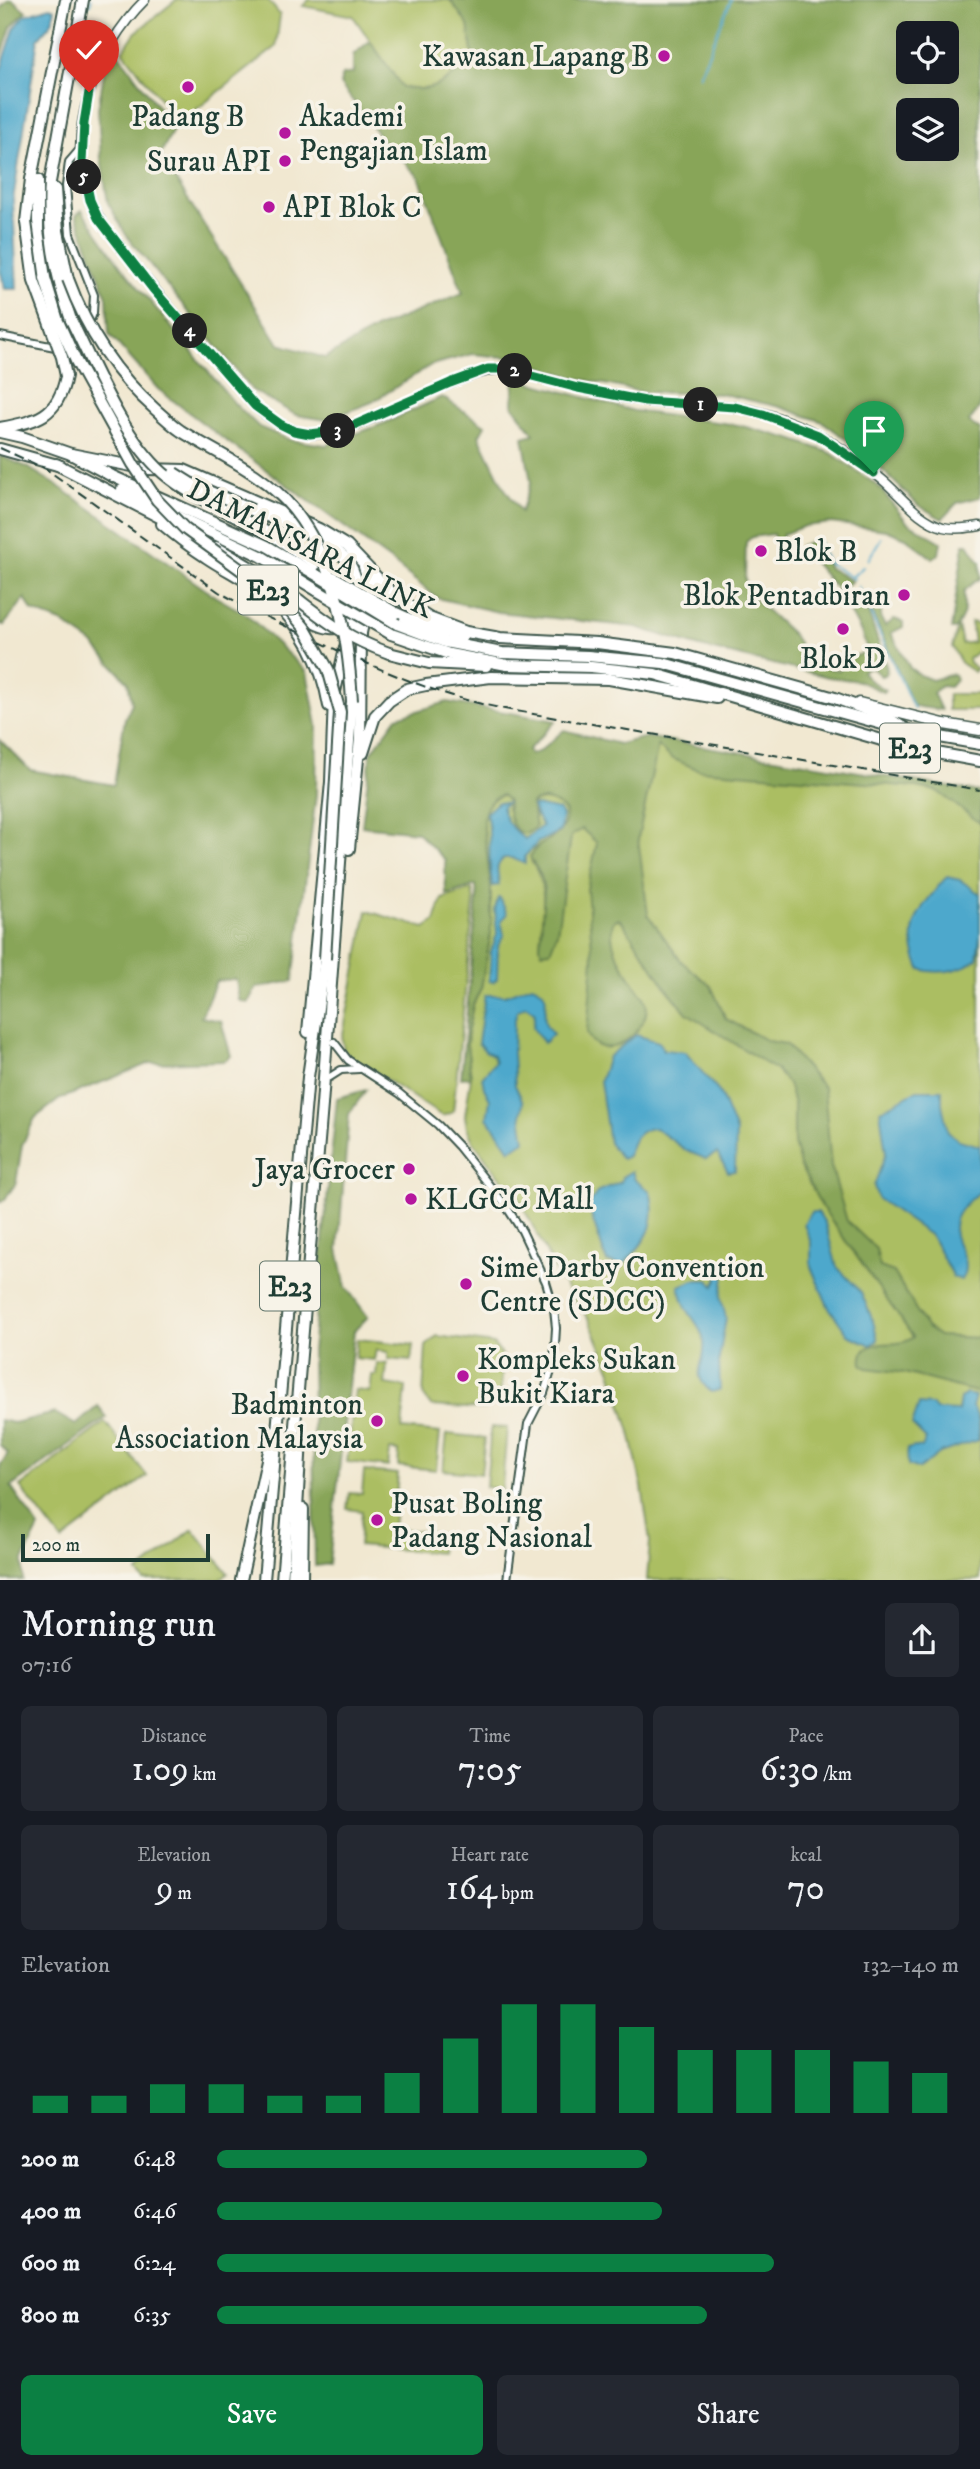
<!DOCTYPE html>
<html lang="en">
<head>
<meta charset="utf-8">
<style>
  body { margin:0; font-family:"IM FELL DW Pica",serif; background:#242831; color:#f1f3f6; height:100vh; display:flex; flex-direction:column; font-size:26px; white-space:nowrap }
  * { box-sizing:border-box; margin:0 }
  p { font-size:23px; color:#9ea1a6 }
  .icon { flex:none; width:38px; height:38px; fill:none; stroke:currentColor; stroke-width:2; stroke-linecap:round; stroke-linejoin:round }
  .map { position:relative; height:1580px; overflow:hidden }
  .sheet { display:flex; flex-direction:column; background:#171b24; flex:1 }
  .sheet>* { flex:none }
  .tools { position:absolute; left:896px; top:21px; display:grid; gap:14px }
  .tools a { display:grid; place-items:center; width:63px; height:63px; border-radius:10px; background:#171b24; box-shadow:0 7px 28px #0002; font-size:35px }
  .scale { position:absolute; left:21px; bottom:18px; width:189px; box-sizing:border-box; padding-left:7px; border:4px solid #1f3d34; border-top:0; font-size:19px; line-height:24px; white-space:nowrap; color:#1f3d34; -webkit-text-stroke:5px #f7f3e8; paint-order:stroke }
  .pin { position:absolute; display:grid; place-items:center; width:60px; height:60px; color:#fff; margin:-72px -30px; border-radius:50% 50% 50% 0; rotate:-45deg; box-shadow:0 0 7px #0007 }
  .pin .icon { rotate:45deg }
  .km { position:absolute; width:35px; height:35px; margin:-18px; border-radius:50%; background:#222; color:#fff; font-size:19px; line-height:35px; text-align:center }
  .round { display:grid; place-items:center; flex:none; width:74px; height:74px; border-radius:10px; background:#242831 }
  .headline { display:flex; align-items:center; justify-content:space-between; height:119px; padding:0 21px }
  h1 { font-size:38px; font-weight:600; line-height:52px }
  .stats { display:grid; grid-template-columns:repeat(3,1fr); gap:10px; height:119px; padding:7px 21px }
  .stats div { display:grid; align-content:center; border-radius:10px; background:#242831; text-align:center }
  .stats b { font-size:35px; font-weight:600 }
  .stats small { font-size:19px; font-weight:400 }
  .stats p { font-size:19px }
  .chart { height:196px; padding:14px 21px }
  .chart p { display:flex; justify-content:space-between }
  .chart svg { width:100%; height:126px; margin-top:7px; stroke:#0b8043; stroke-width:6 }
  .cta { display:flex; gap:14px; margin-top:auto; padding:14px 21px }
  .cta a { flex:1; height:80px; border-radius:10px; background:#0b8043; color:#fff; font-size:28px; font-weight:600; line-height:80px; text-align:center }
  .cta a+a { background:#242831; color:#f1f3f6 }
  ul { padding:0 21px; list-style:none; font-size:23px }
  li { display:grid; grid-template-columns:112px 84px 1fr; align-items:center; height:52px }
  li i { height:18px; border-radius:9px; background:#0b8043 }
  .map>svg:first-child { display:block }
</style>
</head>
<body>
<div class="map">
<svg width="980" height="1580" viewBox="0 0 980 1580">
  <rect width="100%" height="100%" fill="#f7f3e8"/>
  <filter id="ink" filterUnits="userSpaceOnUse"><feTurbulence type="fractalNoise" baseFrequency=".0143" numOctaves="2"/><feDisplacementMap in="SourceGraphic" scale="14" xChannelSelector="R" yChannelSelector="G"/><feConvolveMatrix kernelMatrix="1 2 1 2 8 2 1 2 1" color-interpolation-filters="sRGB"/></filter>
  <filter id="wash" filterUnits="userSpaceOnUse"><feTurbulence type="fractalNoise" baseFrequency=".00686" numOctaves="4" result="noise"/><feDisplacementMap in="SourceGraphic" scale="28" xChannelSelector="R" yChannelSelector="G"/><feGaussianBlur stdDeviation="1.57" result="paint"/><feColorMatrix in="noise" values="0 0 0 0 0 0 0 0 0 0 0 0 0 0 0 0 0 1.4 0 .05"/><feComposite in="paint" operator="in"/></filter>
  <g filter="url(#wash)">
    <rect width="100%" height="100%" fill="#f1e8d1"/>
    <g fill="#abbe62" stroke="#657e4b" stroke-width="2">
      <polygon points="176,0 268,0 280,15 276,47 179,123 123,51 135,33"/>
      <path d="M309,0H743L469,26L473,58C450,78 434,96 402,87L353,16L303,6Z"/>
      <polygon points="971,622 980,624 980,650 968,659 969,663 977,669 974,672 962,664 952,647 958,626 962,644 974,642"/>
      <rect x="948" y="694" width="32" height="16"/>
      <path d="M658,746L917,787L980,800V1580H647L650,1541L642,1487L630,1432L611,1371L589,1320L559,1277L516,1193L499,1176L473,1141L467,1128L465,1116L471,1077L467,1045L468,1030L473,1005L481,988L491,933V887L483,821L487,806L492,800L502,795L508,801L507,810L536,816L531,805C543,796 556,801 566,812C566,833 550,839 534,849L531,861C550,888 542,916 540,947L567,866L571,836L582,829L597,842Z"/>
      <polygon points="472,889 474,902 453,1112 442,1116 344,1052 342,1039 367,911 425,928 435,921 442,899"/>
      <polygon points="437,1336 493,1344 504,1357 500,1396 484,1409 431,1406 423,1395 426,1346"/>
      <polygon points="357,1339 413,1345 411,1361 388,1359 388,1352 376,1350 374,1360 355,1358"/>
      <polygon points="377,1363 387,1364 385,1384 406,1387 402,1429 440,1433 436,1470 398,1466 399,1451 390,1450 388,1467 347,1462 355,1390 370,1392 372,1375 376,1375"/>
      <polygon points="105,1422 147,1476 62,1541 20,1487"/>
      <polygon points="491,1427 507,1428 502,1489 486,1487"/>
      <polygon points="447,1434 485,1438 481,1474 443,1470"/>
      <polygon points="364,1471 398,1474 393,1528 442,1534 440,1553 359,1546 362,1511 347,1509 349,1493 362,1494"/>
      <polygon points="193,1529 228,1573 219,1580 144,1580 138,1573"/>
    </g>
    <g fill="#88a558" stroke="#547146" stroke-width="2" fill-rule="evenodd">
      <polygon points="8,0 13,0 26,11 11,27 0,60 0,9"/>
      <path d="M450,0H980V407L969,422L980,430V497L957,503L942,519L918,505L867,455L823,422L780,407L723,394L642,392L576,378L513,358L473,354L431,365L372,402L327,420L296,415L252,390L126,235L108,203L101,159L98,109L104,72L117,52L174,128L160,155L279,344L325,358L377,328L463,293L419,177L381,138L340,84L342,75L353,73V55L370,41L402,87C434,96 451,78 473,58L468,25ZM908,33H947V72H908ZM908,110H947V149H908Z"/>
      <polygon points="82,210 120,265 235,404 259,427 290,440 326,445 385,423 442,397 485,425 479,436 503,486 521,512 531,482 523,437 534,434 513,406 514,378 634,411 738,425 791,439 831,453 878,486 907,522 941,542 939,554 932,558 906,538 886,530 831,523 805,526 783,534 778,549 773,534 752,537 746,542 745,579 752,597 791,633 815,666 839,670 848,663 848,659 866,652 867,649 861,632 843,600 850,596 861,611 867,609 887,668 886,674 881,676 872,668 865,669 862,671 869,680 885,690 883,692 859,681 828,677 700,647 636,627 498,612 437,598 390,560 221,437 158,389 109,334 107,297 76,215"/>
      <polygon points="0,456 27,467 58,486 216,597 246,614 307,672 317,725 316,795 293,981 256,988 248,1003 239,1000 236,979 216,981 201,1017 221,1021 231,1056 224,1061 150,1063 60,1099 35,1118 22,1145 16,1183 5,1199 0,1202 0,740 30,770 114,785 125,718 132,703 128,682 92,643 61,622 32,611 25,598 4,625 0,624"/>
      <polygon points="813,541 816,543 829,568 852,581 839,592 800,546"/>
      <path d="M964,544H968L980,562V578L964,591C963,610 968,610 955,629H951Z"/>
      <polygon points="874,599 882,610 880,617 885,626 895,619 903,622 903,627 891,633 910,668 920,675 932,680 953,674 955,676 956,680 950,687 941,686 933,693 941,710 913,706 867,602"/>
      <path d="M447,702L556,721L528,750L531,755L540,751L564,730L619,744L647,737L980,792V823L937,791L917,787L699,770L671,758L658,746L638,838L648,915L682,962L711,986L726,1019L768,1041L786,1044L824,1088L831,1166L847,1221L876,1249L880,1267L894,1272L926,1327L939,1336L980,1338V1393L904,1373L867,1368L862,1364C858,1333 899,1351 913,1337L822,1207L800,1166L794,1143V1104L788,1084L776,1070L687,1013L667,989L621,920L617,919L613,922C607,947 625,968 637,988C640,992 645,997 646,1002C653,1030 602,1069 587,1033L593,959L587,889L597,843L582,829L571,836L557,933L550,951L542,952L540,947L544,890L541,876L530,857C540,836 566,842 566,812C557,801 543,796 531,804L536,826C518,847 506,818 508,801L502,795C489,798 485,809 483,821L491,887V933L481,988L473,1005L468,1030L467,1045L471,1077L461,1078L477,899L476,885L446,895L445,860L417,832L362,826L371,753L397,717Z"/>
      <polygon points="366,1090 349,1114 338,1249 346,1287 368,1317 354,1331 329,1564 315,1566 312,1351 337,1098"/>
      <polygon points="98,1406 107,1417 11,1487 39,1528 23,1560 23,1580 0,1580 0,1466 8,1453 0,1445 0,1420 14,1423 55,1413 76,1425"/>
    </g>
    <g fill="#4ea8cc" stroke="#367280" stroke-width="2">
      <polygon points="50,7 55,9 52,22 38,39 13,200 17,289 5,289 0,269 0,72 14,29 25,15"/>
      <path d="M498,802L506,803L502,807C505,822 513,831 525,839L542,826L532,807L536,805L559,810L562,816L560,831L538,842L525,856V864L512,858H504C493,868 499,872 499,885L493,886C486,860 493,836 486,813Z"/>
      <path d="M947,877L960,880L980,894V937L977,959C962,971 937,975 920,969C908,941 910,922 929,898C935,891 940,883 947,877Z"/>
      <polygon points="498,898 500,898 507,914 501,921 504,935 498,946 497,979 493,982 489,981 491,952 497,934 495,909"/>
      <path d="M532,985C556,994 540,1008 546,1025C546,1026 552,1033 553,1034L544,1043L533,1028L535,1013L526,1006L517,1011L514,1024L513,1053L515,1085L523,1102L521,1115L525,1141L510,1150C502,1138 496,1129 487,1118L490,1100L484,1088L482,1077L495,1062L493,1055L485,1051L478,1043L485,995H505Z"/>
      <path d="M636,1035L659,1042L664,1050L685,1052L720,1093L736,1132L735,1171L728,1172L717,1153L706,1159L687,1151L655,1128C637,1129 632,1140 628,1156L622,1159L609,1143L600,1081L608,1057Z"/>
      <path d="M917,1090H942V1104L948,1132L959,1140L980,1146V1192C923,1232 980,1249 961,1280L953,1277L931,1236L878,1199L874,1186L886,1153L880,1111Z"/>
      <path d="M632,1171L635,1180L650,1191C659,1226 646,1241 623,1265L607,1262L591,1215L590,1203L598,1191L621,1182L622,1177Z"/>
      <polygon points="811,1212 818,1212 825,1223 837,1267 861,1292 873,1321 878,1340 871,1345 848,1335 828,1306 811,1267 811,1243 804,1224"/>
      <path d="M720,1272L724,1277L721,1297L726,1318L719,1359L720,1390L711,1392C688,1372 707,1365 704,1342C702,1327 692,1319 686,1307C683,1301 681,1293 679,1286L694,1280H709L714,1286Z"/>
      <path d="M966,1394L975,1396L972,1407C980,1417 980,1428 978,1440L940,1453L919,1469L908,1465L907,1449L915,1447L922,1448L926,1439L912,1425L919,1404L932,1405L936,1410L958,1411L960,1399Z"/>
    </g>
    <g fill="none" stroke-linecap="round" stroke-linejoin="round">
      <g stroke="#4ea8cc" stroke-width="2">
        <polyline points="87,5 90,4 91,0"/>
        <polyline points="699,76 731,0"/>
        <polyline points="818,541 827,562 854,579"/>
        <polyline points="868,560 881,538"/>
        <polyline points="853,576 863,567"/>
        <polyline points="858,586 914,709"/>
      </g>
    </g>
  </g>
  <g filter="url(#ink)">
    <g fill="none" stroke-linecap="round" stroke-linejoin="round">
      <g stroke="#3e574c" stroke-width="10">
        <g id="minor">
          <polyline points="0,336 55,347 74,338 90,321 93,313 94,295 70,234 66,186 69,162 82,147"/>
          <polyline points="334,1042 348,1060 399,1093 438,1125 458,1146 506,1206 522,1231 546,1282 554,1309 556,1328 554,1362 544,1393 528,1424 507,1580"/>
          <polyline points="330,1077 341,1070 359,1069"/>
        </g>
      </g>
      <g stroke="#3e574c" stroke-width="11">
        <path id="tertiary" d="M145,0C96,48 61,137 92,204C101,225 117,242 131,260C170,311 215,357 255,406C270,419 290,433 311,434C351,436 419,394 459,380C481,372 498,366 521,372C562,384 603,395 645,401C674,405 705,403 735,407C761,411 792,421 815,433C840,446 864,464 885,482C903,498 919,520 943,527C955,530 968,528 980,526"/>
      </g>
      <g stroke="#3e574c" stroke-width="13">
        <polyline id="primary" points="859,703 944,724 980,730"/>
      </g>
      <g stroke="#3e574c" stroke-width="14">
        <g id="motorway">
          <polyline points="38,180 38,230 45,278"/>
          <polyline points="55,189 58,231 68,279"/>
          <polyline points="26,222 31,179 66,0"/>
          <path d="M71,320C55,274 47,231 50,182L83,0"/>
          <path d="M0,428C37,421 58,417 66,376"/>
          <polyline points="0,432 22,437 71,454 112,476 267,546 315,574"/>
          <polyline points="0,449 61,466"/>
          <polyline points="71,454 147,469 184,470 319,529 347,546 389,590 409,605 429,618 466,632 500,638 597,643 675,653 835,698 886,717 911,732"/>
          <polyline points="56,464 171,523 186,533"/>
          <polyline points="122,490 261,556 318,591"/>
          <path d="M252,510C282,523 321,534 344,557C363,575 368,632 330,628C314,626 301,614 288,605"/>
          <polyline points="238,517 272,535 331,574"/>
          <path d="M162,524C176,536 190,547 206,557C228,572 254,583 274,602C305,629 322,666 329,706"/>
          <polyline points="216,547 268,578 299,600"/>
          <polyline points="396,613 430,628 462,637"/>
          <polyline points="397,624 445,642 502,653 588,656 663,663 911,732 980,744"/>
          <polyline points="391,634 449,654 507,665 591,667 655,674 909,748 980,761"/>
          <polyline points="389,653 429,663 486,666"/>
          <polyline points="363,753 375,716 389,701 407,689 426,685 491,677 609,679 717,698"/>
          <polyline points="349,849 360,739 361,633 371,586 364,567"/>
          <polyline points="308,1032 331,782 334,696 347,639 362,618"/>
          <polyline points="241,1580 270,1446"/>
          <polyline points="264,1580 308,1077 325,959"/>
          <polyline points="282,1580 322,1105 352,701"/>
          <polyline points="293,1580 301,1439"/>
          <polyline points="302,1580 303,1509"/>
        </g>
      </g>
      <use href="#minor" stroke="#fff" stroke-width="6"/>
      <use href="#tertiary" stroke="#fff" stroke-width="8"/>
      <use href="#primary" stroke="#fff" stroke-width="10"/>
      <use href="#motorway" stroke="#fff" stroke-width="10"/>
      <path stroke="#1f3d34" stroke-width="2" stroke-dasharray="10 5" stroke-linecap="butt" d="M0,448L46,469L219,592C258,614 298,632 339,651C395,676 449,699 510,710L980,790"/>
      <g stroke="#3e574c" stroke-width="14" stroke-linecap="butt">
        <g id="motorway-bridge">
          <polyline points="26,222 34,281 62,357 66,376"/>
          <polyline points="45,278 58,321 76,361 133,464 157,500 185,529 266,588 287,607 304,627 328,669 340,712 325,959"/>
          <path d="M68,279C87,331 115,374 156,410C164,417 172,425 181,431C220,455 264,473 294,510C336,564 348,634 352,701"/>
          <path d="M71,320C96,370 122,436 163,473C185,492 212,504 238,517"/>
          <polyline points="174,473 190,483 252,510"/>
          <polyline points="315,574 397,624"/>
          <polyline points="334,577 396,613"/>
          <polyline points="318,591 391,634"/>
          <path d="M299,600C331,625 350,639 389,653"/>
        </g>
      </g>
      <use href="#motorway-bridge" stroke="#fff" stroke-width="10"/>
    </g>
  </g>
  <g fill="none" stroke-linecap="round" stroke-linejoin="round" filter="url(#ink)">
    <g stroke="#fff" stroke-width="14">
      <polyline id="route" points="89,92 84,123 82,163 90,200 98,218 153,289 255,406 280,424 294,431 310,434 343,430 450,383 488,369 505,369 578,388 645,401 735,407 763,414 818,435 874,473"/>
    </g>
    <use href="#route" stroke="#0b8043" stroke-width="9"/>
  </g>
  <g fill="#b5179e" stroke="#f7f3e8" stroke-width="2.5">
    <circle cx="664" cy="56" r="7"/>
    <circle cx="188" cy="87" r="7"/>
    <circle cx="285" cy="133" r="7"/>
    <circle cx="285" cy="161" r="7"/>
    <circle cx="269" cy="207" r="7"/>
    <circle cx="761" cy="551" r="7"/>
    <circle cx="904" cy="595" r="7"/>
    <circle cx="843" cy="629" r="7"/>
    <circle cx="409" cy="1169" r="7"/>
    <circle cx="411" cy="1199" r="7"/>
    <circle cx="466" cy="1284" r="7"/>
    <circle cx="463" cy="1376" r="7"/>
    <circle cx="377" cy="1421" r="7"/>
    <circle cx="377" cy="1520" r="7"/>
  </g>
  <g text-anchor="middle" stroke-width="7" stroke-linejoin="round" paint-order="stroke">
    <g fill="#f7f3e8" stroke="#60746a" stroke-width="2">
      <rect x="238" y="565.5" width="60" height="49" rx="5"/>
      <rect x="880" y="723.5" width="60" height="49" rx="5"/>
      <rect x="260" y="1261.5" width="60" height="49" rx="5"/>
    </g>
    <g font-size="28" font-weight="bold" fill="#1f3d34">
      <text x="268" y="600">E23</text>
      <text x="910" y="758">E23</text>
      <text x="290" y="1296">E23</text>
    </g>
    <g font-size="30" fill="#1f3d34" stroke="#f7f3e8" text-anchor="start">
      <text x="650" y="66" text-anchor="end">Kawasan Lapang B</text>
      <text x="188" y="126" text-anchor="middle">Padang B</text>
      <text x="299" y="126">Akademi<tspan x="299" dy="34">Pengajian Islam</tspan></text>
      <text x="271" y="171" text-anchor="end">Surau API</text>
      <text x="283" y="217">API Blok C</text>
      <text x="775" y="561">Blok B</text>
      <text x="890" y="605" text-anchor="end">Blok Pentadbiran</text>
      <text x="843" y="668" text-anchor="middle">Blok D</text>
      <text x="395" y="1179" text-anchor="end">Jaya Grocer</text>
      <text x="425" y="1209">KLGCC Mall</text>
      <text x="480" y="1277">Sime Darby Convention<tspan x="480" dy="34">Centre (SDCC)</tspan></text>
      <text x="477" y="1369">Kompleks Sukan<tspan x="477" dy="34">Bukit Kiara</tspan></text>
      <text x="363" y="1414" text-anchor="end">Badminton<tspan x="363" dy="34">Association Malaysia</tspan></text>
      <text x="391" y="1513">Pusat Boling<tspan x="391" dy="34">Padang Nasional</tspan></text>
    </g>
    <g font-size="30" fill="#1f3d34" stroke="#f7f3e8">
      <text transform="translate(311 548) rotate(27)" y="10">DAMANSARA LINK</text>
    </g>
  </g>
</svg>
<div class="tools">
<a><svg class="icon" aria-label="locate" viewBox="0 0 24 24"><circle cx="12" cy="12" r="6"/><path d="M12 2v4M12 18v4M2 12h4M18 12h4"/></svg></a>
<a><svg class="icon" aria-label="layers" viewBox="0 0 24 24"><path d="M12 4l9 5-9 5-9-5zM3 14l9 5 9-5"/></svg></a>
</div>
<div class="scale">200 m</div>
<div class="pin" style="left:874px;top:473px;background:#1e9e55"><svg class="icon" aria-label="arrive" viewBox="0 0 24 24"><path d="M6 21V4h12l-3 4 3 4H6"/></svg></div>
<div class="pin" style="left:89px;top:92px;background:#d93025"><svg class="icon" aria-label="check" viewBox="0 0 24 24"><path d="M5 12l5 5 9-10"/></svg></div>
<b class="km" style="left:701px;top:405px">1</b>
<b class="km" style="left:515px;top:371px">2</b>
<b class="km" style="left:338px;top:431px">3</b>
<b class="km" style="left:190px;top:331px">4</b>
<b class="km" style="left:84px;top:177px">5</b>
</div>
<section class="sheet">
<div class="headline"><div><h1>Morning run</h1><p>07:16</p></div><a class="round"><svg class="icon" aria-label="share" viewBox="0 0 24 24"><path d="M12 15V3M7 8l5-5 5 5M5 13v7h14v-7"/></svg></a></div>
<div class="stats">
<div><p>Distance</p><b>1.09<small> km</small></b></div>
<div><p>Time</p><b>7:05</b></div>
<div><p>Pace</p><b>6:30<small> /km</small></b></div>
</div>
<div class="stats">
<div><p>Elevation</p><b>9<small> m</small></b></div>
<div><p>Heart rate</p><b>164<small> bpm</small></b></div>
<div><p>kcal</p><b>70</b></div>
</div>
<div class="chart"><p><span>Elevation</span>132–140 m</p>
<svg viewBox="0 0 160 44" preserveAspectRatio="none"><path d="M5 44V38M15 44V38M25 44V34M35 44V34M45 44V38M55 44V38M65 44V30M75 44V18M85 44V6M95 44V6M105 44V14M115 44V22M125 44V22M135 44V22M145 44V26M155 44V30"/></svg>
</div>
<ul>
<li><b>200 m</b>6:48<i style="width:58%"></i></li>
<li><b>400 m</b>6:46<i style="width:60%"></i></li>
<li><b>600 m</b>6:24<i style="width:75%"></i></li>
<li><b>800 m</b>6:35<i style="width:66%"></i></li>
</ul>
<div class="cta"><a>Save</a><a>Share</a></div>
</section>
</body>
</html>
